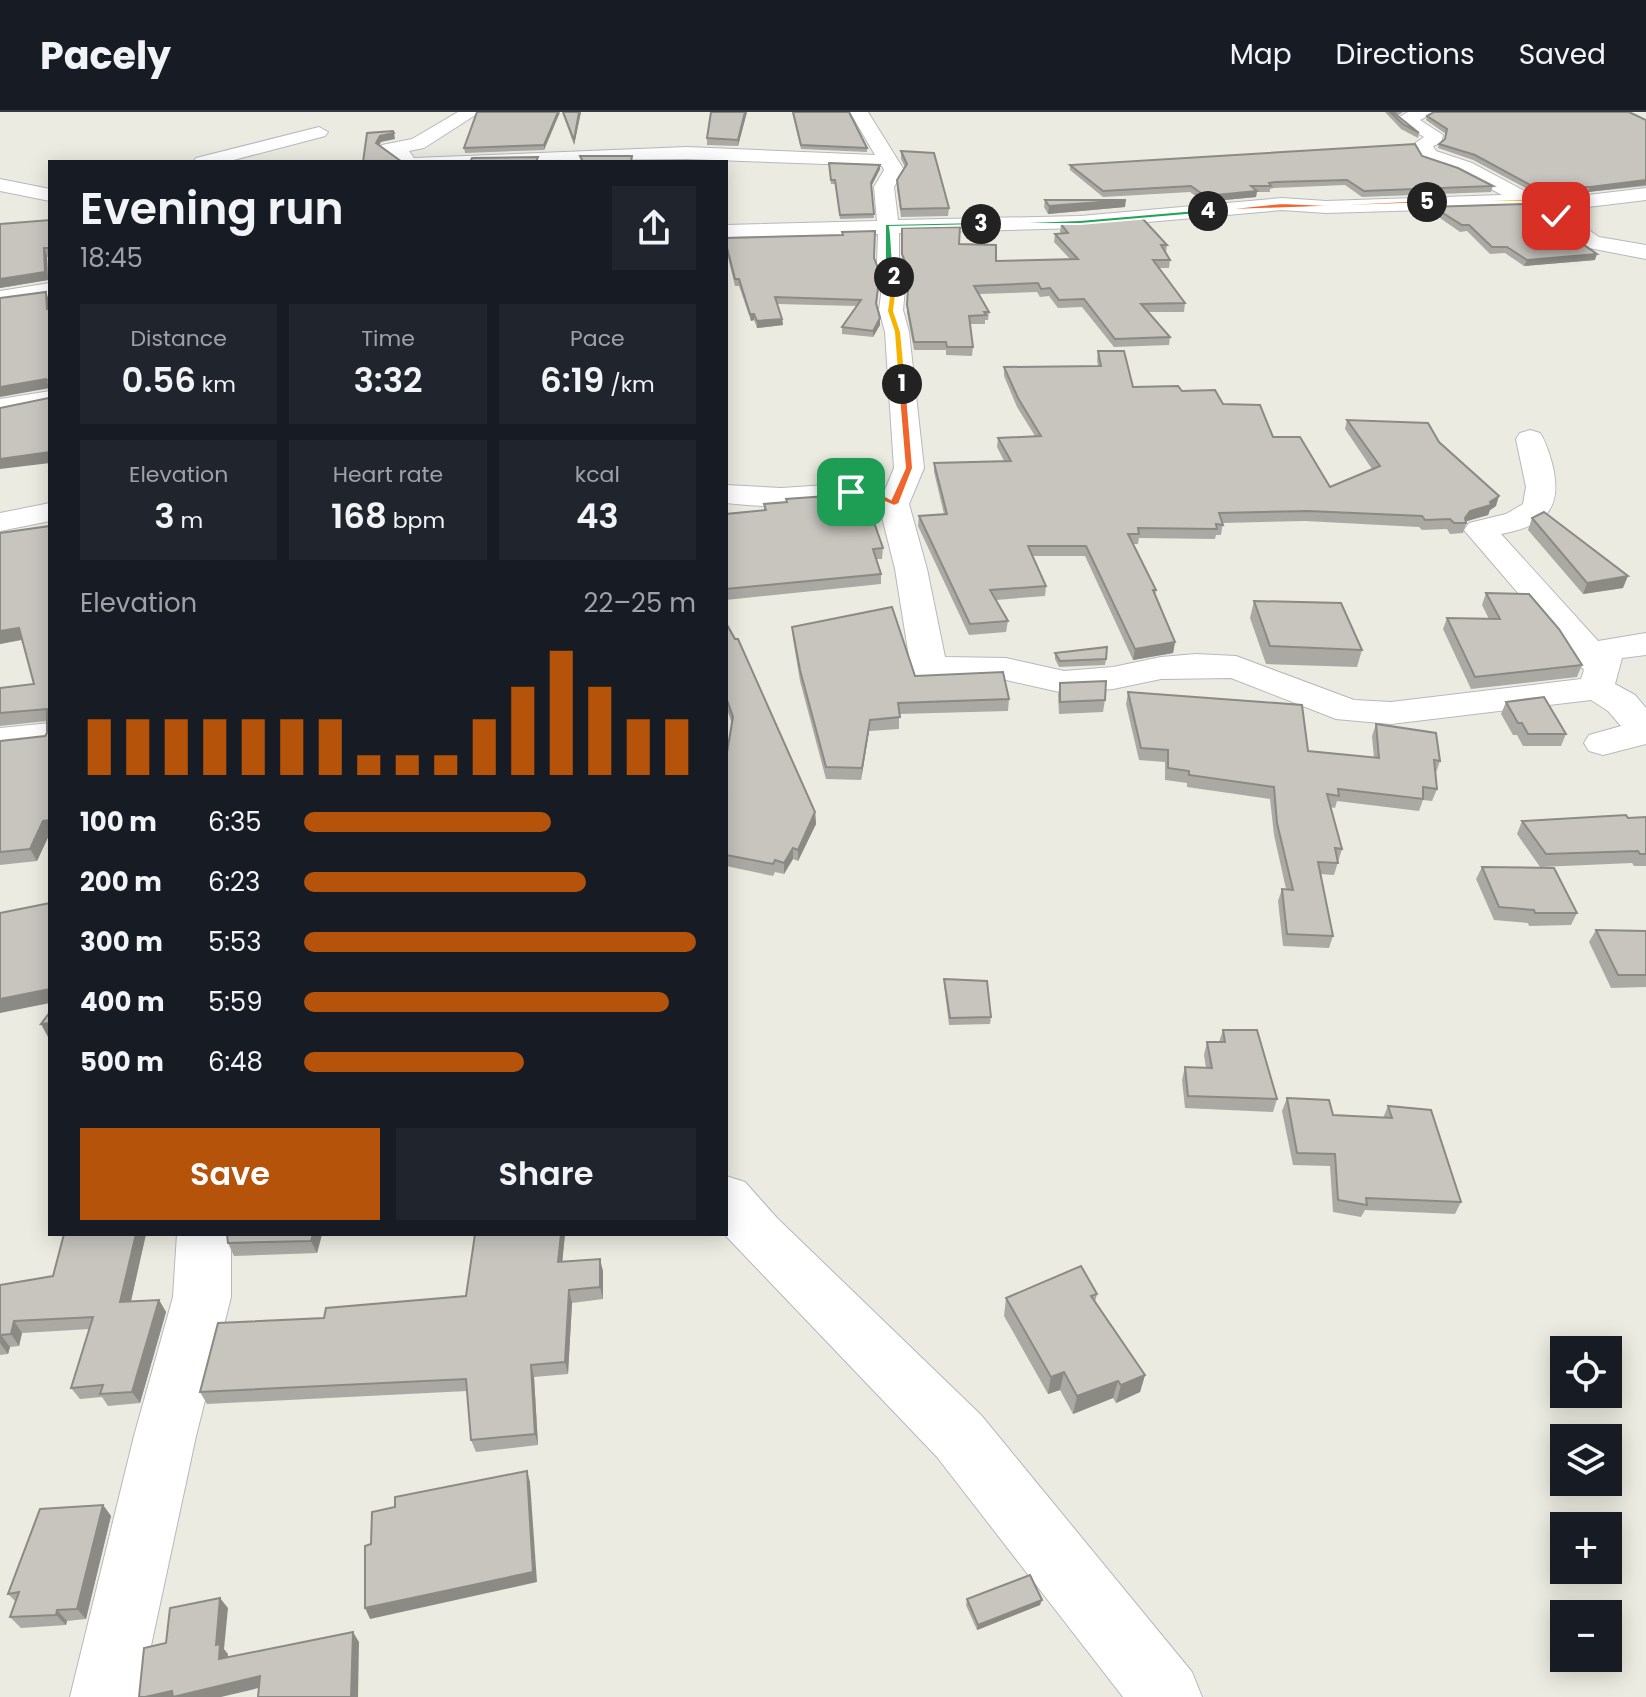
<!DOCTYPE html>
<html lang="en">
<head>
<meta charset="utf-8">
<style>
  body { margin:0; font-family:Poppins,sans-serif; background:#20242c; color:#f1f3f6; height:100vh; display:flex; flex-direction:column; font-size:30px; white-space:nowrap }
  * { box-sizing:border-box; margin:0 }
  p { font-size:26px; color:#9ea1a6 }
  .icon { flex:none; width:44px; height:44px; fill:none; stroke:currentColor; stroke-width:2; stroke-linecap:round; stroke-linejoin:round }
  .map { position:relative; flex:1; overflow:hidden }
  .panel { position:absolute; left:48px; top:48px; width:680px; height:1076px; display:flex; flex-direction:column; background:#171b24; border-radius:0px; box-shadow:0 4px 20px #0003 }
  .panel>* { flex:none }
  .controls { position:absolute; left:1550px; top:1224px; display:grid; gap:16px }
  .controls a { display:grid; place-items:center; width:72px; height:72px; border-radius:0px; background:#171b24; box-shadow:0 4px 20px #0003; font-size:40px }
  .pin { position:absolute; display:grid; place-items:center; width:68px; height:68px; color:#fff; margin:-34px; border-radius:16px; box-shadow:0 4px 12px #0006 }
  .km { position:absolute; width:40px; height:40px; margin:-20px; border-radius:50%; background:#222; color:#fff; font-size:22px; line-height:40px; text-align:center }
  .round { display:grid; place-items:center; flex:none; width:84px; height:84px; border-radius:0px; background:#20242c }
  .overview { display:flex; align-items:center; justify-content:space-between; height:136px; padding:0 32px }
  h1 { font-size:44px; font-weight:600; line-height:60px }
  .stats { display:grid; grid-template-columns:repeat(3,1fr); gap:12px; height:136px; padding:8px 32px }
  .stats div { display:grid; align-content:center; border-radius:0px; background:#20242c; text-align:center }
  .stats b { font-size:34px; font-weight:600 }
  .stats small { font-size:22px; font-weight:400 }
  .stats p { font-size:22px }
  .chart { height:224px; padding:16px 32px }
  .chart p { display:flex; justify-content:space-between }
  .chart svg { width:100%; height:144px; margin-top:8px; stroke:#b45309; stroke-width:6 }
  .button { display:flex; gap:16px; margin-top:auto; padding:16px 32px }
  .button a { flex:1; height:92px; border-radius:0px; background:#b45309; color:#fff; font-size:32px; font-weight:600; line-height:92px; text-align:center }
  .button a+a { background:#20242c; color:#f1f3f6 }
  ul { padding:0 32px; list-style:none; font-size:26px }
  li { display:grid; grid-template-columns:128px 96px 1fr; align-items:center; height:60px }
  li i { height:20px; border-radius:10px; background:#b45309 }
  header { display:flex; align-items:center; gap:48px; box-sizing:border-box; height:112px; padding:0 40px; background:#171b24; border-bottom:2px solid #363941 }
  header strong { font-size:38px }
  nav { display:flex; gap:44px; margin-inline-start:auto; font-size:28px }
  .map>svg:first-child { display:block }
</style>
</head>
<body>
<header>
<strong>Pacely</strong>
<nav><a>Map</a><a>Directions</a><a>Saved</a></nav>
</header>
<div class="map">
<svg width="1646" height="1585" viewBox="0 0 1646 1585">
  <rect width="100%" height="100%" fill="#ecebe1"/>
  <g fill="none" stroke-linecap="round" stroke-linejoin="round">
    <g stroke="#b7b8bd" stroke-width="2">
      <g id="minor">
        <path d="M458,0H480L424,36L409,39L414,46L687,35L875,43L850,0H868L904,58L894,75L898,108L1080,104L1282,86L1326,89L1502,83L1458,59L1421,47L1414,32L1424,25L1396,7L1408,0H1435L1420,8L1443,23L1441,31L1433,34L1436,39L1472,51L1532,83H1588L1646,76V88L1588,95H1555L1599,125L1646,133V147L1584,135L1524,95L1326,101L1282,98L1080,116L899,121V151L906,167L903,198L909,220L924,356L909,392L927,457L945,545L1006,546L1064,559L1113,555L1161,545L1196,542L1236,544L1354,588L1391,590L1581,567L1584,558L1464,418L1469,411L1506,402L1523,392L1526,375L1516,327L1520,321L1530,318L1540,321C1546,330 1549,341 1552,351C1564,398 1544,414 1501,422L1598,529L1646,521V543L1622,546L1615,572L1635,583L1646,596V632L1603,643L1589,639L1584,631L1589,623L1621,614L1608,599L1591,588L1391,612L1336,607L1231,566L1161,567L1113,577L1064,581L1006,568L971,565L929,568L916,565L911,557L895,457L880,397C849,384 816,393 784,394C765,395 745,393 726,391V373L781,376L843,372L885,378L894,356L885,220L879,198L883,167L877,152L878,122L726,125V113L877,109L874,75L884,58L882,54L687,47L396,50L380,37L382,33L412,27Z"/>
        <polygon points="319,15 328,20 325,24 226,50 193,50 196,46"/>
        <polygon points="0,67 50,77 50,89 0,79"/>
        <polygon points="50,171 50,185 0,193 0,179"/>
        <polygon points="50,279 50,295 0,303 0,287"/>
        <polygon points="50,391 50,409 0,419 0,401"/>
        <polygon points="50,611 50,633 0,640 0,616"/>
        <polygon points="726,1064 745,1070 777,1106 981,1303 1192,1560 1202,1585 1123,1585 937,1345 724,1122"/>
        <polygon points="177,1122 231,1122 231,1185 196,1324 140,1585 70,1585 134,1324 173,1185"/>
      </g>
    </g>
    <use href="#minor" fill="#fff" fill-rule="evenodd"/>
  </g>
  <g fill="#aba9a3">
    <polygon points="560,0 544,38 465,41 464,36"/>
    <polygon points="562,0 581,0 574,33"/>
    <polygon points="711,0 747,0 738,34 707,33 707,26"/>
    <polygon points="792,0 849,0 867,36 867,40 801,37"/>
    <polygon points="1385,0 1403,0 1397,4 1419,21 1418,26 1401,17"/>
    <polygon points="1427,4 1646,8 1646,74 1588,80 1533,80 1473,48 1438,36 1439,32 1445,27 1446,22 1426,8"/>
    <polygon points="901,39 949,96 948,104 901,105 897,76 897,68 905,55 901,47"/>
    <polygon points="1422,44 1493,74 1491,80 1362,85 1345,73 1274,76 1270,77 1270,80 1257,80 1256,85 1204,90 1190,80 1103,85 1070,58 1070,53"/>
    <polygon points="829,51 880,57 871,74 874,106 840,107 835,72 831,72"/>
    <polygon points="1045,88 1125,95 1048,102 1044,95"/>
    <polygon points="1427,95 1595,148 1524,154 1505,141 1490,142 1467,119 1460,120 1440,106 1425,101"/>
    <polygon points="50,108 50,144 47,145 48,168 0,176"/>
    <polygon points="1061,112 1167,133 1166,141 1170,148 1169,156 1159,156 1185,191 1184,200 1148,200 1170,225 1169,233 1114,235 1082,195 1058,196 1049,184 1040,185 1037,180 979,182 989,200 988,208 985,208 985,212 970,212 973,235 972,244 946,243 946,238 914,238 907,201 909,167 902,150 902,116 959,132 996,149 1070,147 1054,130 1055,122 1062,122 1060,120"/>
    <polygon points="726,126 874,146 880,161 877,193 880,206 880,213 873,225 842,222 842,215 857,194 777,192 782,207 783,213 757,216 754,208 751,209 739,174 735,174 726,137"/>
    <polygon points="1098,239 1133,275 1182,279 1223,292 1273,325 1330,375 1372,357 1345,317 1347,308 1439,330 1496,394 1490,398 1488,403 1467,409 1463,421 1450,422 1447,417 1422,418 1419,415 1305,409 1223,411 1221,423 1216,423 1215,427 1139,426 1138,432 1133,432 1156,478 1155,484 1175,530 1173,541 1133,548 1085,444 1033,444 1046,474 1045,484 996,488 1008,509 1006,520 969,523 918,414 919,404 944,402 934,360 934,351 1004,349 997,335 998,326 1035,324 1017,295 1004,264 1004,255 1098,254 1097,248"/>
    <polygon points="786,387 883,436 882,447 876,447 881,462 881,472 726,488 726,402 764,398 764,392 786,390"/>
    <polygon points="1532,406 1623,476 1583,482 1528,418"/>
    <polygon points="50,414 50,721 37,749 0,753 0,629 45,624 47,621 47,609 0,614 0,576 34,572 22,528 0,532 0,421"/>
    <polygon points="1486,481 1582,553 1577,565 1471,577 1443,517 1447,506 1489,507 1482,493"/>
    <polygon points="1254,489 1362,538 1357,555 1266,552 1250,506"/>
    <polygon points="726,511 815,700 816,712 798,749 793,747 784,762 775,760 773,764 726,754 726,646 732,612 726,594"/>
    <polygon points="792,515 915,564 1009,587 1008,599 899,602 899,617 869,619 861,668 826,667 800,569 793,527"/>
    <polygon points="1055,541 1106,547 1105,553 1059,555 1055,547"/>
    <polygon points="1060,571 1105,588 1103,600 1059,602 1058,583"/>
    <polygon points="1128,580 1308,639 1374,646 1372,624 1376,612 1440,649 1436,661 1437,677 1432,689 1423,688 1419,699 1337,689 1335,696 1330,695 1342,737 1334,763 1321,762 1333,824 1329,836 1283,834 1278,789 1282,777 1286,777 1274,723 1270,687 1187,675 1187,671 1165,668 1165,650 1139,648 1126,592"/>
    <polygon points="1506,590 1566,622 1561,634 1523,634 1517,623 1513,623 1501,602"/>
    <polygon points="1646,705 1646,754 1634,754 1632,751 1540,755 1517,722 1522,709"/>
    <polygon points="1482,755 1577,801 1571,813 1529,814 1528,811 1494,808 1476,767"/>
    <polygon points="1596,818 1646,819 1646,875 1611,876 1589,830"/>
    <polygon points="944,867 991,905 990,912 949,913 944,873"/>
    <polygon points="1223,918 1277,987 1273,1000 1185,996 1182,968 1185,955 1206,956 1204,943 1207,930 1219,930"/>
    <polygon points="1287,986 1333,1003 1383,1006 1388,994 1461,1090 1455,1102 1365,1098 1361,1105 1333,1100 1330,1054 1293,1053 1282,999"/>
    <polygon points="64,1122 146,1122 131,1189 159,1188 166,1200 140,1291 108,1294 102,1285 80,1287 71,1276 90,1217 22,1221 19,1234 10,1235 8,1242 0,1243 0,1173 53,1164"/>
    <polygon points="227,1122 322,1122 317,1141 234,1144 228,1131"/>
    <polygon points="565,1122 562,1150 603,1159 603,1187 572,1191 568,1262 534,1265 538,1333 476,1340 471,1328 467,1279 207,1292 200,1280 324,1206 466,1184"/>
    <polygon points="1097,1182 1095,1190 1145,1263 1140,1280 1116,1291 1113,1286 1073,1302 1060,1278 1048,1282 1004,1204 1006,1186"/>
    <polygon points="103,1393 111,1404 86,1507 67,1509 66,1513 21,1516 10,1505 16,1490 8,1482"/>
    <polygon points="967,1487 1040,1493 977,1518 966,1493"/>
  </g>
  <g fill="#8b8a85">
    <polygon points="558,0 560,0 544,38 544,33"/>
    <polygon points="579,0 581,0 574,33 574,28"/>
    <polygon points="745,0 747,0 738,34 738,28"/>
    <polygon points="394,21 395,27 381,30 377,38 376,31 380,24"/>
    <polygon points="880,53 880,57 871,75 871,71"/>
    <polygon points="1646,68 1646,73 1588,80 1590,75"/>
    <polygon points="1257,79 1256,85 1204,90 1205,84"/>
    <polygon points="1126,88 1125,95 1048,102 1049,94"/>
    <polygon points="44,136 47,145 48,168 0,176 0,167"/>
    <polygon points="1597,142 1595,148 1524,154 1527,148"/>
    <polygon points="46,180 49,188 50,206 47,197"/>
    <polygon points="750,202 754,202 754,208 751,209"/>
    <polygon points="880,206 880,213 873,225 873,219"/>
    <polygon points="782,207 783,213 757,216 757,209"/>
    <polygon points="46,267 50,276 0,285 0,275"/>
    <polygon points="50,340 50,351 0,357 0,347"/>
    <polygon points="1499,384 1496,394 1490,398 1488,403 1467,409 1465,411 1465,406 1470,399 1490,390"/>
    <polygon points="1628,464 1623,476 1583,482 1587,471"/>
    <polygon points="19,516 25,527 0,532 0,519"/>
    <polygon points="1175,530 1173,541 1133,548 1135,537"/>
    <polygon points="870,608 869,619 861,668 862,656"/>
    <polygon points="815,700 816,712 798,749 798,738"/>
    <polygon points="50,708 50,721 37,749 30,737 43,709"/>
    <polygon points="793,736 793,747 784,762 784,751"/>
    <polygon points="50,877 50,891 0,901 0,887"/>
    <polygon points="50,911 50,925 48,925 41,912"/>
    <polygon points="136,1122 146,1122 128,1202 120,1190"/>
    <polygon points="313,1122 322,1122 317,1141 311,1129"/>
    <polygon points="561,1122 565,1122 561,1163 558,1150"/>
    <polygon points="600,1147 603,1159 603,1187 600,1175"/>
    <polygon points="569,1178 572,1191 568,1262 565,1250"/>
    <polygon points="159,1188 166,1200 140,1291 132,1280"/>
    <polygon points="14,1209 22,1221 19,1234 11,1222"/>
    <polygon points="1,1223 10,1235 8,1242 0,1231"/>
    <polygon points="531,1253 534,1265 538,1333 535,1322"/>
    <polygon points="1064,1260 1060,1278 1048,1282 1051,1265"/>
    <polygon points="1145,1263 1140,1280 1116,1291 1121,1273"/>
    <polygon points="1118,1269 1113,1286 1073,1302 1077,1284"/>
    <polygon points="527,1359 530,1370 537,1470 370,1507 365,1496"/>
    <polygon points="103,1393 111,1404 86,1507 77,1497"/>
    <polygon points="220,1486 228,1496 224,1537 228,1542 227,1557 219,1547 216,1533"/>
    <polygon points="1042,1488 1040,1493 977,1518 978,1513"/>
    <polygon points="57,1498 67,1509 66,1513 56,1503"/>
    <polygon points="353,1520 359,1530 358,1585 351,1585"/>
    <polygon points="260,1564 267,1574 221,1585 145,1585 172,1579"/>
  </g>
  <g fill="#c7c5be" stroke="#8b8a85" stroke-width="2">
    <polygon points="477,0 558,0 544,33 464,36"/>
    <polygon points="563,0 579,0 574,28"/>
    <polygon points="711,0 745,0 738,28 707,26"/>
    <polygon points="793,0 849,0 867,36 801,33"/>
    <polygon points="1390,0 1396,0 1394,1 1419,21 1403,12"/>
    <polygon points="1434,0 1629,0 1646,8 1646,68 1590,75 1534,75 1475,43 1439,32 1445,27 1447,17 1427,4"/>
    <polygon points="393,19 394,21 380,24 376,31 402,50 363,50 367,21"/>
    <polygon points="1415,32 1422,44 1458,56 1493,74 1364,79 1347,68 1275,70 1269,71 1271,74 1251,74 1257,79 1205,84 1191,74 1103,79 1070,53"/>
    <polygon points="901,39 934,41 949,96 901,97 897,68 907,52"/>
    <polygon points="580,44 632,44 631,50 583,50"/>
    <polygon points="538,45 536,50 470,50 472,46"/>
    <polygon points="829,51 880,53 871,71 874,102 840,103 835,68 831,68"/>
    <polygon points="1045,88 1126,88 1049,94"/>
    <polygon points="1525,92 1597,142 1527,148 1507,135 1492,135 1469,113 1462,113 1441,100 1427,95"/>
    <polygon points="1142,106 1167,133 1161,133 1170,148 1153,148 1185,191 1141,192 1170,225 1115,227 1084,187 1059,188 1050,176 1041,177 1038,171 974,174 989,200 984,200 986,203 969,204 973,235 947,235 946,230 914,230 907,193 909,159 902,142 902,116 960,115 959,132 996,133 996,149 1078,147 1055,122 1068,121 1061,112"/>
    <polygon points="50,108 50,136 44,136 45,160 0,167 0,112"/>
    <polygon points="875,119 874,146 880,161 876,191 880,206 873,219 842,215 861,188 775,185 782,207 757,209 754,202 750,202 739,167 735,167 726,132 726,126 843,123 842,120"/>
    <polygon points="46,180 47,197 50,197 50,340 0,347 0,296 49,286 49,270 46,267 0,275 0,186"/>
    <polygon points="1098,239 1124,239 1133,275 1178,274 1182,279 1215,278 1223,292 1260,293 1273,325 1300,325 1330,375 1380,354 1347,308 1428,311 1439,330 1499,384 1490,390 1491,393 1470,399 1465,406 1466,411 1454,411 1450,407 1425,408 1422,404 1308,399 1219,401 1223,413 1216,412 1217,417 1138,416 1139,422 1128,422 1156,478 1153,478 1175,530 1135,537 1086,434 1028,434 1046,474 990,478 1008,509 970,512 919,404 947,402 934,351 1011,349 998,326 1041,324 1018,286 1004,255 1101,254"/>
    <polygon points="842,383 865,385 883,436 873,437 881,462 726,477 726,402 766,398 764,392 787,390 786,387"/>
    <polygon points="1544,400 1628,464 1587,471 1532,406"/>
    <polygon points="50,414 50,708 43,709 30,737 0,740 0,629 45,624 47,621 47,597 0,601 0,576 34,572 19,516 0,519 0,421"/>
    <polygon points="1486,481 1529,482 1559,517 1582,553 1475,565 1447,506 1500,507"/>
    <polygon points="1254,489 1341,491 1362,538 1270,534"/>
    <polygon points="892,495 915,564 1003,560 1009,587 898,591 900,605 870,608 862,656 826,655 800,558 792,515"/>
    <polygon points="726,511 735,527 738,527 815,700 798,738 793,736 784,751 775,748 773,752 726,743 726,692 727,685 726,685 726,646 733,605 726,585"/>
    <polygon points="1107,535 1106,547 1060,549 1055,541"/>
    <polygon points="1106,569 1105,588 1060,590 1060,571"/>
    <polygon points="1128,580 1302,593 1308,639 1379,646 1376,612 1436,621 1440,649 1434,648 1437,677 1423,675 1423,687 1338,677 1339,684 1327,682 1342,737 1335,736 1338,751 1318,750 1333,824 1287,822 1282,777 1293,778 1277,711 1274,675 1189,663 1189,659 1168,656 1168,638 1141,636"/>
    <polygon points="1544,585 1566,622 1528,622 1522,611 1518,611 1506,590"/>
    <polygon points="1626,703 1628,706 1646,705 1646,742 1640,742 1638,739 1546,742 1522,709"/>
    <polygon points="1482,755 1554,756 1577,801 1535,801 1534,798 1499,795"/>
    <polygon points="50,791 50,877 0,887 0,801"/>
    <polygon points="1596,818 1646,819 1646,863 1618,863"/>
    <polygon points="944,867 987,869 991,905 950,906"/>
    <polygon points="50,900 50,911 41,912"/>
    <polygon points="1223,918 1257,918 1277,987 1188,984 1185,955 1212,956 1207,930 1225,930"/>
    <polygon points="1287,986 1329,988 1333,1003 1392,1006 1388,994 1431,998 1461,1090 1366,1086 1367,1093 1338,1088 1335,1042 1297,1041"/>
    <polygon points="64,1122 136,1122 120,1190 159,1188 132,1280 100,1282 103,1273 71,1276 93,1205 14,1209 11,1222 1,1223 0,1228 0,1173 53,1164"/>
    <polygon points="227,1122 313,1122 311,1129 228,1131"/>
    <polygon points="475,1122 561,1122 558,1150 600,1147 600,1175 569,1178 565,1250 531,1253 535,1322 471,1328 466,1267 200,1280 218,1211 324,1206 326,1196 466,1184"/>
    <polygon points="1081,1154 1097,1182 1091,1184 1145,1263 1121,1273 1118,1269 1077,1284 1064,1260 1051,1265 1006,1186"/>
    <polygon points="527,1359 533,1460 365,1496 365,1434 371,1432 372,1400 395,1395 395,1385"/>
    <polygon points="103,1393 77,1497 57,1498 56,1503 10,1505 19,1480 8,1482 40,1397"/>
    <polygon points="1030,1463 1042,1488 978,1513 967,1487"/>
    <polygon points="220,1486 216,1533 220,1532 219,1547 353,1520 351,1585 258,1585 260,1564 173,1585 172,1579 145,1585 139,1585 144,1536 166,1531 170,1496"/>
  </g>
  <path fill="#f0652b" stroke="#fff" stroke-width="2" d="M902,270L906,272L913,356L899,392L894,394L873,385L847,380C860,374 878,380 891,387L905,356L898,272Z"/>
  <polygon fill="#f5b400" stroke="#fff" stroke-width="2" points="892,164 898,165 894,199 901,220 906,272 902,274 898,272 894,220 887,199"/>
  <path fill="#22a559" stroke="#fff" stroke-width="2" d="M981,110L983,113L890,115C893,133 890,149 898,165H891L885,152V112Z"/>
  <polygon fill="#22a559" stroke="#fff" stroke-width="2" points="1208,97 1210,101 1080,112 978,112 1080,108"/>
  <polygon fill="#f0652b" stroke="#fff" stroke-width="2" points="1427,88 1429,91 1205,99 1282,91 1326,93"/>
  <polygon fill="#f5b400" stroke="#fff" stroke-width="2" points="1524,87 1559,104 1553,105 1523,90 1424,90"/>
</svg>
<div class="controls">
<a><svg class="icon" aria-label="locate" viewBox="0 0 24 24"><circle cx="12" cy="12" r="6"/><path d="M12 2v4M12 18v4M2 12h4M18 12h4"/></svg></a>
<a><svg class="icon" aria-label="layers" viewBox="0 0 24 24"><path d="M12 4l9 5-9 5-9-5zM3 14l9 5 9-5"/></svg></a>
<a>+</a>
<a>−</a>
</div>
<div class="pin" style="left:851px;top:380px;background:#1e9e55"><svg class="icon" aria-label="arrive" viewBox="0 0 24 24"><path d="M6 21V4h12l-3 4 3 4H6"/></svg></div>
<div class="pin" style="left:1556px;top:104px;background:#d93025"><svg class="icon" aria-label="check" viewBox="0 0 24 24"><path d="M5 12l5 5 9-10"/></svg></div>
<b class="km" style="left:902px;top:272px">1</b>
<b class="km" style="left:894px;top:165px">2</b>
<b class="km" style="left:981px;top:112px">3</b>
<b class="km" style="left:1208px;top:99px">4</b>
<b class="km" style="left:1427px;top:90px">5</b>
<section class="panel">
<div class="overview"><div><h1>Evening run</h1><p>18:45</p></div><a class="round"><svg class="icon" aria-label="share" viewBox="0 0 24 24"><path d="M12 15V3M7 8l5-5 5 5M5 13v7h14v-7"/></svg></a></div>
<div class="stats">
<div><p>Distance</p><b>0.56<small> km</small></b></div>
<div><p>Time</p><b>3:32</b></div>
<div><p>Pace</p><b>6:19<small> /km</small></b></div>
</div>
<div class="stats">
<div><p>Elevation</p><b>3<small> m</small></b></div>
<div><p>Heart rate</p><b>168<small> bpm</small></b></div>
<div><p>kcal</p><b>43</b></div>
</div>
<div class="chart"><p><span>Elevation</span>22–25 m</p>
<svg viewBox="0 0 160 44" preserveAspectRatio="none"><path d="M5 44V27M15 44V27M25 44V27M35 44V27M45 44V27M55 44V27M65 44V27M75 44V38M85 44V38M95 44V38M105 44V27M115 44V17M125 44V6M135 44V17M145 44V27M155 44V27"/></svg>
</div>
<ul>
<li><b>100 m</b>6:35<i style="width:63%"></i></li>
<li><b>200 m</b>6:23<i style="width:72%"></i></li>
<li><b>300 m</b>5:53<i style="width:100%"></i></li>
<li><b>400 m</b>5:59<i style="width:93%"></i></li>
<li><b>500 m</b>6:48<i style="width:56%"></i></li>
</ul>
<div class="button"><a>Save</a><a>Share</a></div>
</section>
</div>
</body>
</html>
